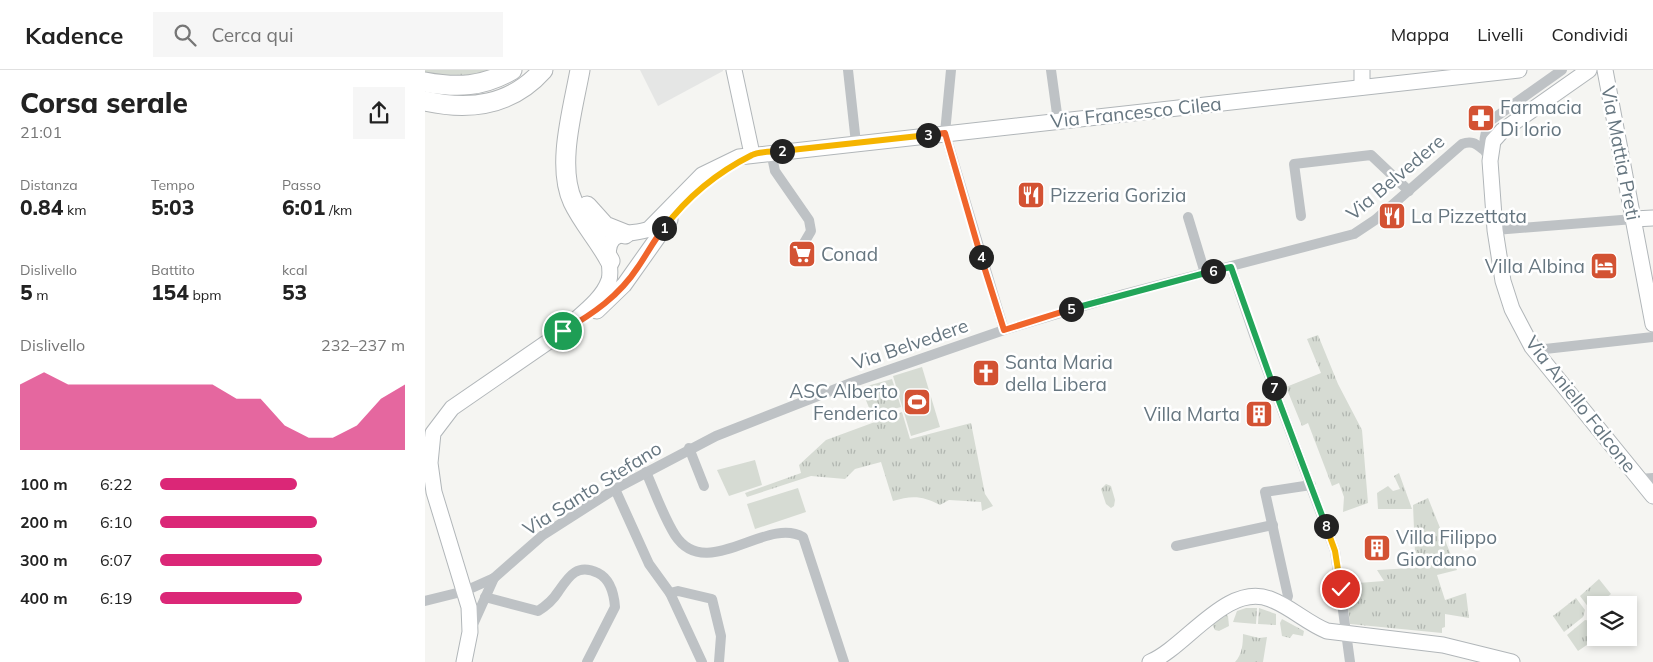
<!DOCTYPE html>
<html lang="it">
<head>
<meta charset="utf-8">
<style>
  body { margin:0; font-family:Mulish,sans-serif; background:#f6f6f6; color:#222; height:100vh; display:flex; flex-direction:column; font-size:19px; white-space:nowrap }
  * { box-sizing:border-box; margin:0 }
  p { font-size:16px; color:#767676 }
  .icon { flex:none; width:28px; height:28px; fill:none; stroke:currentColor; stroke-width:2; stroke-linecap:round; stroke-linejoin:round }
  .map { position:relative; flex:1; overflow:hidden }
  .drawer { display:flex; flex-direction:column; background:#fff; width:425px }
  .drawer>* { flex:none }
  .fabs { position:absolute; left:1162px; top:526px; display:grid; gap:10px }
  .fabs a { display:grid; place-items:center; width:50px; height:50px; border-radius:0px; background:#fff; box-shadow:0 2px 8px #0003; font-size:25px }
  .pin { position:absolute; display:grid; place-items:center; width:42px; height:42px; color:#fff; margin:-21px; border:2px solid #fff; border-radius:50%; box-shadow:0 1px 5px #0007 }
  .km { position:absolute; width:25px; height:25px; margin:-12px; border-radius:50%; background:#222; color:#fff; font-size:14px; line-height:25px; text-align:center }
  .round { display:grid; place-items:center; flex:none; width:52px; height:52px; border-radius:0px; background:#f6f6f6 }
  .head { display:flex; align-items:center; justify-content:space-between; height:85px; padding:0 20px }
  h1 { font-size:28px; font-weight:800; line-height:38px }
  .figures { display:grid; grid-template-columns:repeat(3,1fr); gap:8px; height:85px; padding:5px 20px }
  .figures div { display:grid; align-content:center }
  .figures b { font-size:21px; font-weight:800 }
  .figures small { font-size:14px; font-weight:400 }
  .figures p { font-size:14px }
  .chart { height:140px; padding:10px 20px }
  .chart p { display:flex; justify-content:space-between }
  .chart svg { width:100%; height:90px; margin-top:5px; fill:#db2777; opacity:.7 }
  ul { padding:0 20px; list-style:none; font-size:16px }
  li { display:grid; grid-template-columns:80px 60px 1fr; align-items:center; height:38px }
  li i { height:12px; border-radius:6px; background:#db2777 }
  header { display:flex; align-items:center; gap:30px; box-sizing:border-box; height:70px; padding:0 25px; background:#fff; border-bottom:1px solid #e0e0e0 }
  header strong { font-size:24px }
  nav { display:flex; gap:28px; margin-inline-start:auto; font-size:18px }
  .search { width:350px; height:45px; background:#f6f6f6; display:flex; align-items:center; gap:12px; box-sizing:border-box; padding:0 18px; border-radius:0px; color:#767676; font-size:19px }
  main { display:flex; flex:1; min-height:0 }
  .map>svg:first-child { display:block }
</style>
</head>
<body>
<header>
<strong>Kadence</strong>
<div class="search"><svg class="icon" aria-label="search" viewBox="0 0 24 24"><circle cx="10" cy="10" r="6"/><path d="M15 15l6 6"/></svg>Cerca qui</div>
<nav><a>Mappa</a><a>Livelli</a><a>Condividi</a></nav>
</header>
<main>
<section class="drawer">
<div class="head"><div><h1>Corsa serale</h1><p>21:01</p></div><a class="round"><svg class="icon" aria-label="share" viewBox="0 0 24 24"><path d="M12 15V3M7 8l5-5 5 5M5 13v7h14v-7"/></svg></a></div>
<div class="figures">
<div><p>Distanza</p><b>0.84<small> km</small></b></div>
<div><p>Tempo</p><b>5:03</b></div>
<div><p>Passo</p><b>6:01<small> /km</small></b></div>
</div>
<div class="figures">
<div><p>Dislivello</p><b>5<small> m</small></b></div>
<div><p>Battito</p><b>154<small> bpm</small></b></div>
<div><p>kcal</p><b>53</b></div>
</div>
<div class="chart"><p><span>Dislivello</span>232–237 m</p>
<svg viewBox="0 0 160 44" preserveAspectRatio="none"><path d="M0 44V12L10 6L20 12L30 12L40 12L50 12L60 12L70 12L80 12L90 19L100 19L110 32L120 38L130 38L140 32L150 19L160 12V44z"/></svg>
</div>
<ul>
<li><b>100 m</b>6:22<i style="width:56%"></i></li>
<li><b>200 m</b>6:10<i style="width:64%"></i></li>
<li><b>300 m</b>6:07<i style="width:66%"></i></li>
<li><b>400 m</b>6:19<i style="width:58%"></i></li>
</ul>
</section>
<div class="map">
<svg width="1228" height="592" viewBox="0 0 1228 592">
  <defs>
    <pattern id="grass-tufts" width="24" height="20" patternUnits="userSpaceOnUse" patternTransform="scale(1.25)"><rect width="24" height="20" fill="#d6dbd3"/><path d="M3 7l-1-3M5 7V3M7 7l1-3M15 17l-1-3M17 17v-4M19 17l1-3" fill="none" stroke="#b1b6b0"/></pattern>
  </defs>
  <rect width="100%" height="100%" fill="#f5f5f2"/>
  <polygon fill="#e5e6e5" points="215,0 298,0 298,1 233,36"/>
  <g fill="url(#grass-tufts)">
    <polygon points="0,0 65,0 46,9 0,6"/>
    <polygon points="893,265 913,314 937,360 943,433 918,442 919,427 914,413 907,416 883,353 877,356 861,317 896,303 882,269"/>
    <polygon points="467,309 476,337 447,345 438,323 442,316"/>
    <path d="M477,342L485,369L546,353L560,424L568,436L557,441L556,432L524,430L515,435C498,426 487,425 468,431L456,392L430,399L420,409L386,406L322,427L320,423L376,403L374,395L401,370Z"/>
    <polygon points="974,403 987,439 953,439 952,423 963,416 968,421 975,419 969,406"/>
    <polygon points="681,414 686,416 690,430 689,436 686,438 681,434 676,419"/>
    <polygon points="1003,428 1032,500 1012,505 1020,530 1041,523 1044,548 1020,544 1020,557 1017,558 1017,563 925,554 920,514 959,511 952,500 1003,497 998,483 990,483 988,435"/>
    <polygon points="1174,509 1186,524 1167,539 1164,538 1155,526"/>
    <polygon points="1151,528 1160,540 1158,547 1139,562 1128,546"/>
    <polygon points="821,538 832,538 831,554 808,552 812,541"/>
    <polygon points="834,538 851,544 851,555 833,554"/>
    <polygon points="800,543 803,546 804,556 794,561 790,560 787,554"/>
    <polygon points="857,549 879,561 878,566 868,564 865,568 857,566 855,553"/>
    <polygon points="1160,550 1166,551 1171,560 1172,568 1153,581 1142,565"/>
    <path d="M818,564L834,568L842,567L838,592H810C817,585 818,574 818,564Z"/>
  </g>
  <g fill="#d6dbd3">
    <polygon points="497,297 515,357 486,366 468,306"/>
    <polygon points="330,390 337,415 304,426 292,400"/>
    <polygon points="373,418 381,442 330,459 322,434"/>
  </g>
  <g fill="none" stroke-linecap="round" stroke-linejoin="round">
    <g stroke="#b1b6b9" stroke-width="17">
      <g id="secondary">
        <polyline points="309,0 327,84"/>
        <polyline points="1164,0 1077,61 1068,71 1065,91 1070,160 1078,211 1087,239 1107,277 1228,426"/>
        <polyline points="1180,0 1228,254"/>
        <polyline points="937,17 937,0"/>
        <polyline points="1209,149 1228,148"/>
        <polyline points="172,241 199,215 245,150"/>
        <path d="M138,261C153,246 177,231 184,210C188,197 178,180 188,169C196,161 213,164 224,159L277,105L314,87L1094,0"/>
        <polyline points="39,592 45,562 44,537 9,422 5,393 8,363 27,338 146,256"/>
        <path d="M725,592C761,577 802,512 845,529C866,537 882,553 902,561L1018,575L1087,592"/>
      </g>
    </g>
    <g stroke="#b1b5b7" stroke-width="21">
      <g id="highway">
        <path d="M155,0C148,39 131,96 148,132C158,153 174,170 185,191"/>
        <path d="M0,12C32,18 58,17 87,0"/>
        <path d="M0,31C45,41 86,36 118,0"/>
        <polyline points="162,136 180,156 200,164"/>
      </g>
    </g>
    <g stroke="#bec2c5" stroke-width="10">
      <polyline points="423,0 431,73"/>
      <polyline points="526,0 520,63 579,260"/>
      <polyline points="626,0 633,51"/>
      <polyline points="346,82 350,101 384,150 386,161 379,173"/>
      <path d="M1061,83C1057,73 1061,60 1065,51L1137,0"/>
      <polyline points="876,146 869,94 946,85 984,121"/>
      <polyline points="763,147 780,203"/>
      <polyline points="1070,160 1209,149"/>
      <polyline points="806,197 829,265 910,481 925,592"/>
      <polyline points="1111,280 1228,267"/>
      <polyline points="264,378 279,416"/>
      <path d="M221,402C230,422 238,446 250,465C281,513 341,446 378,467L419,592"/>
      <polyline points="1214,409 1228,408"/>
      <polyline points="190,419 224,494 245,523 277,592"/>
      <polyline points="751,476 848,455"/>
      <polyline points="245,523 253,521 287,529 296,566 294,592"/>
      <path d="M60,527L113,541C121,536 128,530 133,522C144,506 152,493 173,503C185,509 189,524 190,537L162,592"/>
      <path d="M0,531L40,521L69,508L118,465L190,419L291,366L426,313L579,260L699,224L929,164L950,150L1037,74C1047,70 1051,74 1059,80"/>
      <polyline points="859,537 863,526 840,422 886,415"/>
      <polyline points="46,559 69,508"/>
    </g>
    <use href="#secondary" stroke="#fff" stroke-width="15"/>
    <use href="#highway" stroke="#fff" stroke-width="19"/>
  </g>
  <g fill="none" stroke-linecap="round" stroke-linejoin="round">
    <g stroke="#fff" stroke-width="10">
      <path id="split-1" d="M138,261C168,244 194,226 213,197C222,184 229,170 239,158"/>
    </g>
    <g stroke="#fff" stroke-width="10">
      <path id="split-2" d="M239,158C263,126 291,103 327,85C334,81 348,82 357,81"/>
    </g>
    <g stroke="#fff" stroke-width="10">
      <polyline id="split-3" points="357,81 503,65"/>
    </g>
    <g stroke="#fff" stroke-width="10">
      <polyline id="split-4" points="503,65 520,63 556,187"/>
    </g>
    <g stroke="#fff" stroke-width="10">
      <polyline id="split-5" points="556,187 579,260 646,239"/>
    </g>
    <g stroke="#fff" stroke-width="10">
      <polyline id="split-6" points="646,239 788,201"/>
    </g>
    <g stroke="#fff" stroke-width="10">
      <polyline id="split-7" points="788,201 806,197 849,318"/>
    </g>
    <g stroke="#fff" stroke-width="10">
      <polyline id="split-8" points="849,318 901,456"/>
    </g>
    <g stroke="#fff" stroke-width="10">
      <polyline id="split-9" points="901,456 910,481 916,519"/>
    </g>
    <use href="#split-1" stroke="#f0652b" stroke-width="6"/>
    <use href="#split-2" stroke="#f5b400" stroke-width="6"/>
    <use href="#split-3" stroke="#f5b400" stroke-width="6"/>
    <use href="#split-4" stroke="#f0652b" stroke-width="6"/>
    <use href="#split-5" stroke="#f0652b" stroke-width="6"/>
    <use href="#split-6" stroke="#22a559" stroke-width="6"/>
    <use href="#split-7" stroke="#22a559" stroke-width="6"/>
    <use href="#split-8" stroke="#22a559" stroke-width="6"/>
    <use href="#split-9" stroke="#f5b400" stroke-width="6"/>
  </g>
  <defs>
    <g id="pharmacy-square" transform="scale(1.4375)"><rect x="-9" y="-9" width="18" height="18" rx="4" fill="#d35233" stroke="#fff"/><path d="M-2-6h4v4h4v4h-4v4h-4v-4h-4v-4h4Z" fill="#fff"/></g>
    <g id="restaurant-square" transform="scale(1.4375)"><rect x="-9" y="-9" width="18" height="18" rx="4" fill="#d35233" stroke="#fff"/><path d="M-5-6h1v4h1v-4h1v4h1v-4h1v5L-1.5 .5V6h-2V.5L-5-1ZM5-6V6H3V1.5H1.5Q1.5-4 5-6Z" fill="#fff"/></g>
    <g id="supermarket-square" transform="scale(1.4375)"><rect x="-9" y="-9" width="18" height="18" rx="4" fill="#d35233" stroke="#fff"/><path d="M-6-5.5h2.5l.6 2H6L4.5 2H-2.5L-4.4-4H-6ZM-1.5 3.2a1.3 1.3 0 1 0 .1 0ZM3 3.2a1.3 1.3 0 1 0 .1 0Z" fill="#fff"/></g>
    <g id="hotel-square" transform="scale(1.4375)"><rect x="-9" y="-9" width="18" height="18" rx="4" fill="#d35233" stroke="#fff"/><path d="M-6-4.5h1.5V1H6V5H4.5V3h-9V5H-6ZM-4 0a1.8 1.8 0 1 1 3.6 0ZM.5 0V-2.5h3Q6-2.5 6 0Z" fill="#fff"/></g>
    <g id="church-square" transform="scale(1.4375)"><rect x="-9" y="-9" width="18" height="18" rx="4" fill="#d35233" stroke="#fff"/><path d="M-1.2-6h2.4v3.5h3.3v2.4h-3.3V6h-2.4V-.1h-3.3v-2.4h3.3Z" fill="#fff"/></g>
    <g id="stadium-square" transform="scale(1.4375)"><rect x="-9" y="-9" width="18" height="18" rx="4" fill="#d35233" stroke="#fff"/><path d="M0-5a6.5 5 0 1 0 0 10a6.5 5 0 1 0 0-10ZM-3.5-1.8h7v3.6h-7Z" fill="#fff"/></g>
    <g id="building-square" transform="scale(1.4375)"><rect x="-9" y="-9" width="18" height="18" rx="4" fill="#d35233" stroke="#fff"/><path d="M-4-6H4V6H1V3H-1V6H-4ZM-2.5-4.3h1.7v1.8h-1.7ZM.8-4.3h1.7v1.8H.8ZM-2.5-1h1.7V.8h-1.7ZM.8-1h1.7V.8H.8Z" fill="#fff"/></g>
  </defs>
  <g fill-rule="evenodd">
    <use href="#pharmacy-square" x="1056" y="48"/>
    <use href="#restaurant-square" x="606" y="125"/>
    <use href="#restaurant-square" x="967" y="146"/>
    <use href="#supermarket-square" x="377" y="184"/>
    <use href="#hotel-square" x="1179" y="196"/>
    <use href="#church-square" x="561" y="303"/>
    <use href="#stadium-square" x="492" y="332"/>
    <use href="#building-square" x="834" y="344"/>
    <use href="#building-square" x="952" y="478"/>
  </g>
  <g text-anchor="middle" stroke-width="5" stroke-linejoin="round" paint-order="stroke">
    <g font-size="19" fill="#667680" stroke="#fff" text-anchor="start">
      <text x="1075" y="44">Farmacia<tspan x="1075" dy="22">Di Iorio</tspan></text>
      <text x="625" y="132">Pizzeria Gorizia</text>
      <text x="986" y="153">La Pizzettata</text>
      <text x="396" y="191">Conad</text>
      <text x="1160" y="203" text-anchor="end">Villa Albina</text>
      <text x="580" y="299">Santa Maria<tspan x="580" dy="22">della Libera</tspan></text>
      <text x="473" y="328" text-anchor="end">ASC Alberto<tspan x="473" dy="22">Fenderico</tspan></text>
      <text x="815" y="351" text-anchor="end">Villa Marta</text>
      <text x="971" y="474">Villa Filippo<tspan x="971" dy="22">Giordano</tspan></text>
    </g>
    <g font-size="19" fill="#667680" stroke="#fff">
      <text transform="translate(711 42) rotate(-6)" y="7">Via Francesco Cilea</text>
      <text transform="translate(1196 83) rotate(79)" y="7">Via Mattia Preti</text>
      <text transform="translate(970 107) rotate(-40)" y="7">Via Belvedere</text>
      <text transform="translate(485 274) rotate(-19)" y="7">Via Belvedere</text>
      <text transform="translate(1156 334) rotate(52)" y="7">Via Aniello Falcone</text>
      <text transform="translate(167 418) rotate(-32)" y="7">Via Santo Stefano</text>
    </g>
  </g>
</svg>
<div class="fabs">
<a><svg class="icon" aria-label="layers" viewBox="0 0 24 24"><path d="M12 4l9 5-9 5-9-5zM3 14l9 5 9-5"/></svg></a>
</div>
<div class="pin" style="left:138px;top:261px;background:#1e9e55"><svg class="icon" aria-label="arrive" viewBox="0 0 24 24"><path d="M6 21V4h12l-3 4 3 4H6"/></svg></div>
<div class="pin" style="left:916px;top:519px;background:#d93025"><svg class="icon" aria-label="check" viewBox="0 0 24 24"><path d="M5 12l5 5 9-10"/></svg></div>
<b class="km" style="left:239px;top:158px">1</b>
<b class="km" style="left:357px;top:81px">2</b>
<b class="km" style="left:503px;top:65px">3</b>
<b class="km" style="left:556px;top:187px">4</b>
<b class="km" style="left:646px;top:239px">5</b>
<b class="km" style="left:788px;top:201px">6</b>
<b class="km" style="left:849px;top:318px">7</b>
<b class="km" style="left:901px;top:456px">8</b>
</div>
</main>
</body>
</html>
